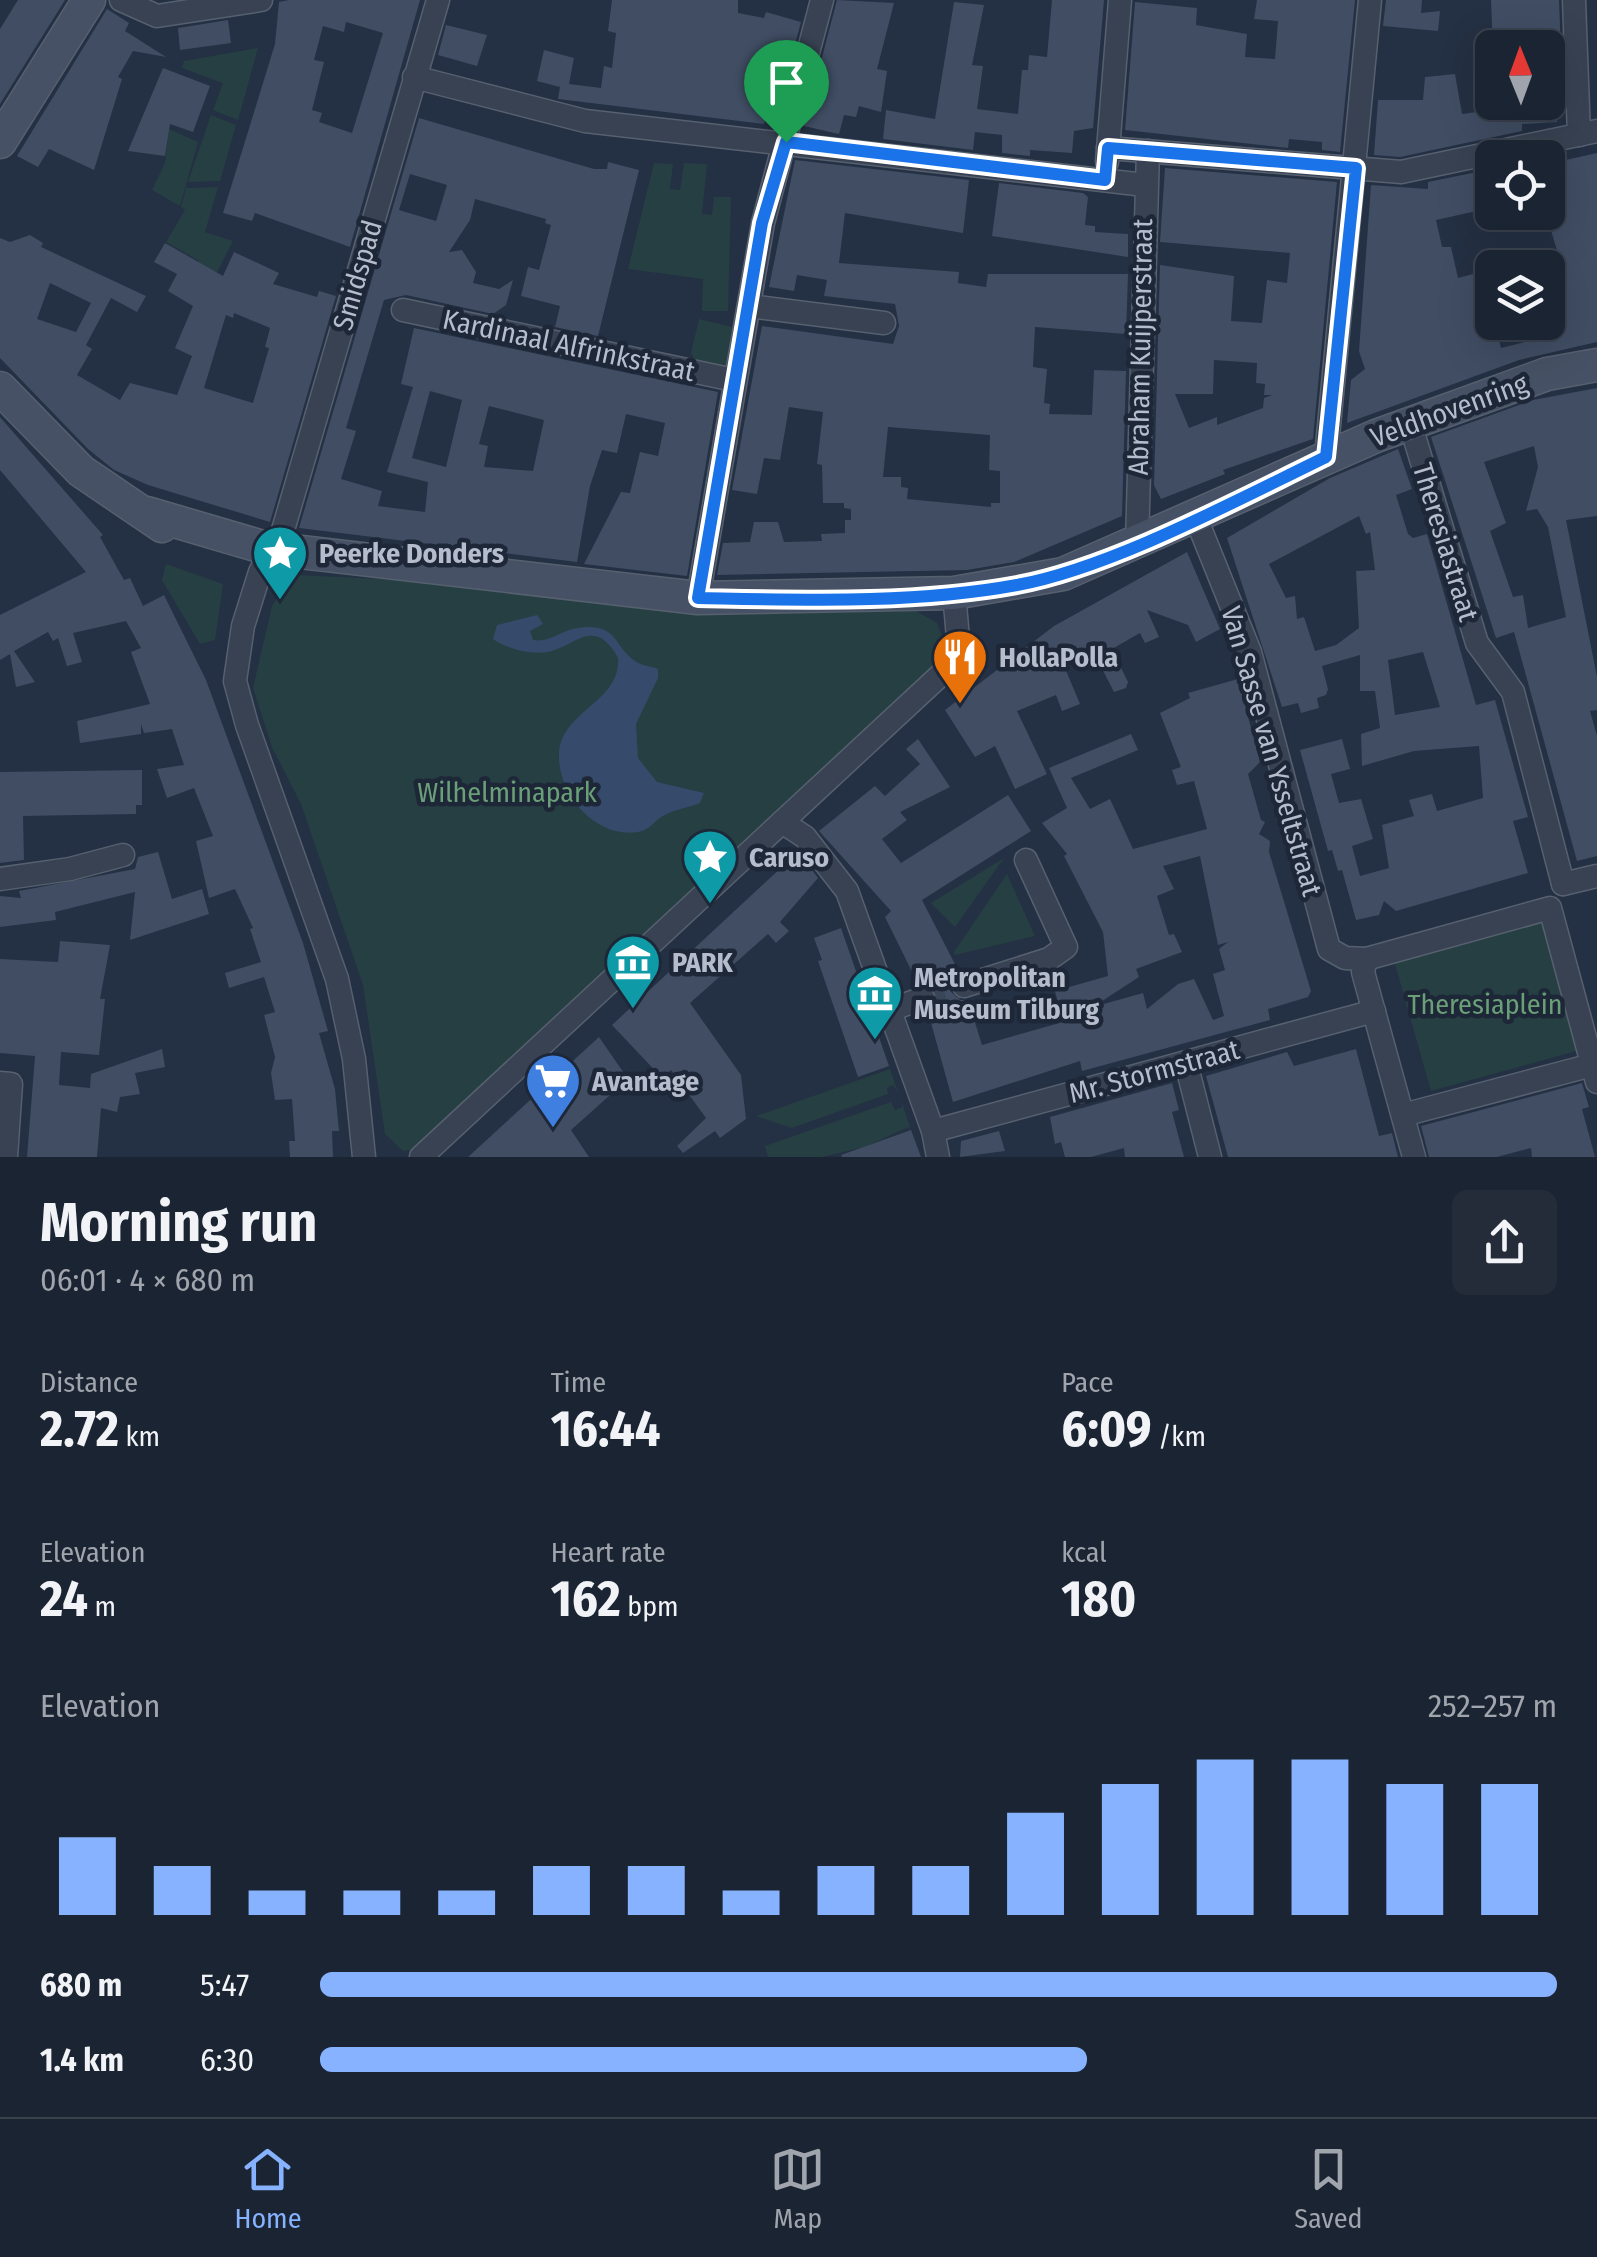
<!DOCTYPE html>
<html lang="en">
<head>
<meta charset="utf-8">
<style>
  body { margin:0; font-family:"Fira Sans Condensed",sans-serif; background:#242c3a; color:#f1f3f6; height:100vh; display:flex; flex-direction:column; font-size:38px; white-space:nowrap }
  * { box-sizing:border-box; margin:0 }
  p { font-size:32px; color:#a0a4ac }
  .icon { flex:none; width:55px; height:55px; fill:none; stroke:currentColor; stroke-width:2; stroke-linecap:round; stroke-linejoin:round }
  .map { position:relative; height:1157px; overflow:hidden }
  .drawer { display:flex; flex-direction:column; background:#1b2432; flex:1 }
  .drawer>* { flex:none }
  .needle { width:65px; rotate:359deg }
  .fabs { position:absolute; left:1475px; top:30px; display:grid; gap:20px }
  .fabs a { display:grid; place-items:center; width:90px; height:90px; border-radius:15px; background:#1b2432; box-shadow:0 10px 40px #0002,0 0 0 2px #39414d; font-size:50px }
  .pin { position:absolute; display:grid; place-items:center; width:85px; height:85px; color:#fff; margin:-102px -42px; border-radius:50% 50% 50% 0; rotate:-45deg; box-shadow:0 0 10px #0007 }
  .pin .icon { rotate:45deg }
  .round { display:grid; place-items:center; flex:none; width:105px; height:105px; border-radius:15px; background:#242c3a }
  .overview { display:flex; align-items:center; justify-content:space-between; height:170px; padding:0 40px }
  h1 { font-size:55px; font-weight:700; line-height:75px }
  .figures { display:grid; grid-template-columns:repeat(3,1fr); gap:15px; height:170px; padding:10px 40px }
  .figures div { display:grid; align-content:center }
  .figures b { font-size:50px; font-weight:700 }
  .figures small { font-size:28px; font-weight:400 }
  .figures p { font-size:28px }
  .chart { height:280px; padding:20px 40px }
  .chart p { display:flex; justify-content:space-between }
  .chart svg { width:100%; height:180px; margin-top:10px; stroke:#87b2ff; stroke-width:6 }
  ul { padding:0 40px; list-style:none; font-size:32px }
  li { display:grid; grid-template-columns:160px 120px 1fr; align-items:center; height:75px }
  li i { height:25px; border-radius:12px; background:#87b2ff }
  .menu { display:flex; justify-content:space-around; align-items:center; height:140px; border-top:2px solid #39414d; background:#1b2432; font-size:28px; color:#a0a4ac }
  .menu a { display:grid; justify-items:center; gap:5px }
  .menu .on { color:#87b2ff }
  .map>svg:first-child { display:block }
</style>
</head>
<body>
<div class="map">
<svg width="1597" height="1157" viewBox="0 0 1597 1157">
  <rect width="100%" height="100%" fill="#243043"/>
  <g fill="#263f43">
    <polygon points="258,48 238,120 213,110 223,83 182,68 184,61"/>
    <polygon points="211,115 236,125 220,181 188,182"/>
    <polygon points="169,129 198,142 180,206 152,190 165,163"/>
    <polygon points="654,163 673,164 670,189 680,190 684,163 707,164 702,214 712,215 714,197 731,197 728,311 702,311 703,279 628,269"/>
    <polygon points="218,187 205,232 233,241 212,282 193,273 199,261 166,242 185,210 181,207 186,188"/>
    <polygon points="699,319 732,327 725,369 696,362 691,353"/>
    <polygon points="166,564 223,584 215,640 200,644 162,580"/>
    <polygon points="297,575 405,580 711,615 916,611 937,623 944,641 941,659 413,1150 403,1151 385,1134 363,985 301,804 272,747 253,688 272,606 284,584"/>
    <polygon points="1004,858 955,927 931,903"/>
    <polygon points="1007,874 1035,936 955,955 954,952"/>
    <polygon points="1542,918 1577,1051 1431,1091 1393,957"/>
    <polygon points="890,1069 898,1092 893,1085 887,1088 888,1094 792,1128 756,1116"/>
    <polygon points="901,1100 911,1130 909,1127 864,1147 822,1157 768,1157 765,1146 891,1102 895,1110 902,1107"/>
  </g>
  <path fill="#364a6b" d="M537,615L543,624L530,631L533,640C551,643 560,630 578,628C618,622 613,646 635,661C642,666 651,666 658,669V678L636,724L638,758L657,782L704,793L700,803C688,808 674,809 663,816C654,821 650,830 638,832C595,839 557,793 559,753C562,710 621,702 618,658C594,615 575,647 548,652C530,655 508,649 493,639L497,625Z"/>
  <g fill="#404d63" fill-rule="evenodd">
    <polygon points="18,0 65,0 0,104 0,29"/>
    <path d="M289,0H420L350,247L255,213L252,221L223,213L275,44L279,2ZM346,22L383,33L352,133L319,122L322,113L312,110L324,62L314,60L323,26L344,32Z"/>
    <polygon points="612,0 738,0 738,13 764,18 766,12 801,22 776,116 767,113 764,124 558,99 560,87 537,81 544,50 574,58 569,84 601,88 604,66 612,68 616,33 608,31"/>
    <polygon points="837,0 894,3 877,69 887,71 881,112 859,106 856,117 844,115 839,134 804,126"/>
    <polygon points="1052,0 1104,0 1093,128 1074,131 1072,153 1030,150 1030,156 1002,153 1002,135 975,132 973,150 883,139 886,110 935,119 954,2 984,5 972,65 983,66 977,109 1018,114 1022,70 1028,70 1029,55 1047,57"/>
    <polygon points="1257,0 1355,0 1340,152 1322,150 1322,142 1289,139 1288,148 1125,130 1135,2 1197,8 1196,25 1247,34 1245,57 1275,59 1278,21 1254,19"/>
    <polygon points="1386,0 1422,0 1421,13 1440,11 1438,31 1383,26"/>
    <polygon points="1491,0 1559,0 1563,105 1557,106 1557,122 1522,124 1522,131 1400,157 1374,155 1378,100 1423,100 1425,77 1455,74 1462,114 1492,110 1491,102 1548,102 1548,48 1493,48"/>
    <polygon points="107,9 129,23 125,31 166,57 133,51 118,77 122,79 94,170 49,149 38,167 17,156"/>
    <polygon points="228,20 231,43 180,50 178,28"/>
    <polygon points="446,25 487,35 477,66 438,55"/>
    <polygon points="163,68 210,86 193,132 170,124 165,156 128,151"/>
    <path d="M419,118L594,169H607L608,162L639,170L598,336L555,327L560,306L521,296L528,267L539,270L551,225L545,223L546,219L475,199L470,220L449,252L462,250L476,272L473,283L499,289L513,280L506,305L493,314L406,295L384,300L346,428L356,431L341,479L382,491L378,506L425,512L428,482L387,472L413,387L401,384L414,328L718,392L687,576L584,564L621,492L630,493L640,452L658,456L665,423L626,414L617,453L602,450L590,486L577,562L299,528ZM410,174L447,185L436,221L399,210ZM430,391L462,400L446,467L412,458ZM489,406L544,420L533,471L484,467L488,446L479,444Z"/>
    <polygon points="1597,153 1597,342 1519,360 1347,423 1351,380 1365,369 1359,351 1371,185 1428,189 1428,182 1492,169 1492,190 1478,192 1481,210 1436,220 1442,247 1451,247 1458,278 1492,269 1492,295 1488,296 1501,348 1541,338 1537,322 1548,322 1548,256 1558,254 1548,220 1548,164"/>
    <path d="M795,160L969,180L963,233L845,213L839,263L959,272L958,283L986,287L988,274H1128L1126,334L1035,327L1033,367L1047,369L1044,403L1050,404L1049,414L1092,415L1094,370L1126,371L1122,516L1014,562L967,570L717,575L723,543L750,542L754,522H778L784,542L822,541L821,534L845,533V520H851V509L844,508V503H823L822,465L817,464L823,412L789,407L780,460L764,458L757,494L732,490L762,326L893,344L899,326L895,304L824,296L827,280L797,275L794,291L769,287ZM888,427L990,435L989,470L1000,471V503H991V507L907,499L908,488L901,487V477H883Z"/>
    <path d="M1165,168L1337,182L1313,439L1223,470L1225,474L1161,499L1154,485L1160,265L1234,276L1231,321L1262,323L1267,280L1287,283L1290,253L1160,242ZM1214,360L1257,363L1256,383L1265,384L1264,395H1272L1264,398L1263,408L1217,425V417L1189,428L1175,394H1213Z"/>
    <polygon points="999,183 1083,193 1088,197 1085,225 1095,226 1095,232 1128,234 1128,257 992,236"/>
    <path d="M30,235L43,243L41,247L146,296L137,312L111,298L86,345L92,349L77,375L120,400L130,383L177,395L192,356L175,348L193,306L168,291L177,274L154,262L165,243L223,276L234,252L279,273L273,284L317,297L319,291L336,296L270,522L148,485L114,470L88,449L0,358V238L10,242ZM50,283L91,303L76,332L37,319ZM234,313L270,328L265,347L269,348L253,403L204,388L226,315L233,318Z"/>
    <path d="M1597,388V516L1566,520L1597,677V710L1590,711L1597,736V856L1577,861L1514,632L1496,638L1431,437L1533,400ZM1534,446L1538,467L1526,511L1537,509L1548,527L1566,617L1528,628L1523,595L1513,597L1490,531L1506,523L1484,462Z"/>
    <polygon points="0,417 103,535 100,537 124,580 130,578 143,606 164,595 206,680 303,943 328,1031 319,1033 335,1089 339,1131 332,1131 333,1157 290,1157 289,1141 295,1141 292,1099 275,1100 271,1073 275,1057 264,1015 275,1012 264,977 229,988 225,973 261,962 250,929 253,928 235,889 209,898 196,841 213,836 194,788 167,798 157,769 184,765 172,729 144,733 141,724 141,734 80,743 77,721 150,704 131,652 141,648 126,621 73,633 82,662 67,666 58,638 53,641 48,632 14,651 35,682 16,687 10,654 0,660 0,615 86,572 0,470"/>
    <path d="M1398,449L1412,489L1396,495L1408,534L1413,538L1427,534L1476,705L1495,700L1528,817L1513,821L1528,873L1396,911L1384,901L1379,915L1356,920L1342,870L1338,871L1332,850L1328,851L1300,750L1342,739L1350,769L1331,774L1339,803L1361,799L1373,839L1352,846L1360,876L1389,868L1382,825L1414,816L1409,800L1432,794L1437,811L1483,798L1479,746L1414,751L1362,766L1361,734L1380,728L1375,691H1360V655L1322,666L1328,689L1326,695L1317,698L1319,708L1301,713L1298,703L1282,707L1227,538L1330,478ZM1359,516L1366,534L1370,532L1375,570L1356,571L1359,628L1336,645L1315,651L1304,617L1297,619L1295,596L1286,598L1269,564ZM1423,652L1440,707L1395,715L1388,660Z"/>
    <polygon points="1187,552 1220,629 1196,642 1188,625 1147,610 1159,637 1145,643 1140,633 1112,649 1128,682 1126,688 1114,692 1094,653 1065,668 1080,704 1062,711 1056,695 1017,711 1047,774 1015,789 995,746 975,757 945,710 1054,626"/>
    <path d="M1238,679L1260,762L1248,774L1261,820L1265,822L1259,834L1270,841L1269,852L1311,991L1308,997L1268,1009L1270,1020L1082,1071L1080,1061L953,1102L928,1012L937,1002V992L927,984H918L885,917L891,911L819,831L875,786L885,796L920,764L906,749L918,739L950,787L900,812L907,820L882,839L901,863L1008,795L1031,831L922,900L959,972L950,982V991L960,1000H968L982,1045L1063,1022L1055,991L1108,976L1103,932L1064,856L1067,854L1042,823L1067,808L1049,768L1131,734L1138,750L1071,778L1090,809L1110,799L1133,849L1207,829L1194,781L1177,785L1172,770L1181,767L1160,713L1190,698L1188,693ZM1200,856L1218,945L1228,942L1219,949L1225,970L1213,974L1224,1016L1213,1020L1194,979L1178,984L1147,1009L1143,993L1093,1007L1139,977L1136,969L1182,952L1174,934L1169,935L1157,896L1174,889L1163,866Z"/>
    <polygon points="142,770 142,805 136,805 136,814 23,816 24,860 0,863 0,772"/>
    <polygon points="158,852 172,899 202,889 209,914 130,940 135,892 55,912 56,920 0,927 0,896 21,898 19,891 135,869 138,857"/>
    <polygon points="798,852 818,878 780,922 789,931 776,943 768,934 690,1003 741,1075 746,1119 720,1138 715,1131 683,1153 677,1146 706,1118 671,1070 662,1078 612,1025"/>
    <polygon points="841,928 889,1066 858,1077 818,961 822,960 814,938"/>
    <polygon points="60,941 110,945 100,999 105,999 99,1055 61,1052 59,1085 90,1088 91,1074 162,1049 165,1067 135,1073 140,1094 120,1097 117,1112 101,1108 97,1157 27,1157 35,1056 0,1053 0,959 58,962"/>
    <polygon points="599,1037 628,1079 571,1130 589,1157 468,1157"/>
    <polygon points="1356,1049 1379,1136 1392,1133 1398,1157 1228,1157 1206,1076 1287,1052 1294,1066"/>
    <polygon points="1172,1083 1179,1110 1172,1112 1184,1157 1125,1157 1124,1148 1091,1157 1065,1157 1061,1142 1055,1144 1050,1117"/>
    <polygon points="1582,1083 1589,1107 1582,1109 1595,1157 1532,1157 1531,1148 1497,1157 1429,1157 1421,1126"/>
    <polygon points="911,1130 921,1157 842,1157 841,1155"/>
    <polygon points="999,1131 1005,1151 960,1157 961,1141"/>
  </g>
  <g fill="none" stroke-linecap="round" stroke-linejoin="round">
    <polyline stroke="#3a4558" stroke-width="22" stroke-dasharray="22 11" stroke-linecap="butt" points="923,998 964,986"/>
    <g stroke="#56606f" stroke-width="25">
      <g id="street">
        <polyline points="121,0 157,16 261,0"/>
        <polyline points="1574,0 1579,135"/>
        <polyline points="414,77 585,121 1145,185"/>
        <polyline points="1108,148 1401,172 1597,131"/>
        <polyline points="1107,162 1120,0"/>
        <polyline points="749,306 884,323"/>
        <polyline points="403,310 734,380"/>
        <polyline points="1410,423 1477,643 1513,692 1563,884"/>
        <polyline points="1326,457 1370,0"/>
        <polyline points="1196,518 1250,652 1329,949 1345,958 1366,959"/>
        <polyline points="1137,543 1148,151"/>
        <polyline points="698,598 763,223 822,0"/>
        <polyline points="782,822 805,837 847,891 933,1131 938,1157"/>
        <polyline points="0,879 70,869 123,855"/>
        <polyline points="1563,884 1597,876"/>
        <polyline points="964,986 1049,959 1066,947 1026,860"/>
        <polyline points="890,1010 923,998"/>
        <polyline points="1186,1063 1210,1157"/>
        <polyline points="0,1083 11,1084 6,1157"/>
        <polyline points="1403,1115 1592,1065"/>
        <polyline points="933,1131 1374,1011"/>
        <polyline points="364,1157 354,1059 337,979 247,725 235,681 243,626 260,572 283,530 438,0"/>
        <polyline points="421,1157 948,668 958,638 954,593"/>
        <polyline points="1414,1157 1363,972 1366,959 1550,908 1597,1082"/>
      </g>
    </g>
    <g stroke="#56606f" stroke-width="35">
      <g id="secondary">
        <polyline points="0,142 89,0"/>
        <polyline points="0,388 81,471 162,526"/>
        <polyline points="147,513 266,548 698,598 954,593 1063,574 1376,436 1547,374 1597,365"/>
      </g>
    </g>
    <use href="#street" stroke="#384252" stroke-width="22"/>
    <use href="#secondary" stroke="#465165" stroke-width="32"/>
  </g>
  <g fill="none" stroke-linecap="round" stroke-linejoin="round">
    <g stroke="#fff" stroke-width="20">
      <path id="route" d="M786,142L1105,180L1108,148L1356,168L1326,457C1239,499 1111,568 1017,585C914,604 803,600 698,598L762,223Z"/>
    </g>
    <use href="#route" stroke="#1a73e8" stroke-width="12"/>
  </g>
  <defs>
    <g id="sight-pin" transform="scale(2.875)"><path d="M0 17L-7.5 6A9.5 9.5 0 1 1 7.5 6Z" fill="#0f9aa8" stroke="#1d2737"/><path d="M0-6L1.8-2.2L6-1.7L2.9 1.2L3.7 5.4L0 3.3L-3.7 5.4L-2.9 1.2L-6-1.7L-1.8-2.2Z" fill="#fff"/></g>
    <g id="restaurant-pin" transform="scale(2.875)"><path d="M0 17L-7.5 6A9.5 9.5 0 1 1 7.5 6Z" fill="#e8710a" stroke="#1d2737"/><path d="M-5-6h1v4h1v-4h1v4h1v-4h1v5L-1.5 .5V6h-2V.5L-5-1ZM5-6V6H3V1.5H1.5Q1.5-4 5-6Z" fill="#fff"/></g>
    <g id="museum-pin" transform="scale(2.875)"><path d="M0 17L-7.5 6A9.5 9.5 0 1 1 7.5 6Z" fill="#0f9aa8" stroke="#1d2737"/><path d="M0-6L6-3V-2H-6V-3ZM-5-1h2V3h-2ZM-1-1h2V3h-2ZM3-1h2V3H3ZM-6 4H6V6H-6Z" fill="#fff"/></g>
    <g id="supermarket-pin" transform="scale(2.875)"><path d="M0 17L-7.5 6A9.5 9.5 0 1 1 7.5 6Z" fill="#3f7fe0" stroke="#1d2737"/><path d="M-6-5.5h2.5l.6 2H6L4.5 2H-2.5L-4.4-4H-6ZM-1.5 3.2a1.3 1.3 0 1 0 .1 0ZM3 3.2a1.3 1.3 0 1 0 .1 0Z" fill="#fff"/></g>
  </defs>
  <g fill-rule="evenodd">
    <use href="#sight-pin" x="280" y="553"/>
    <use href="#restaurant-pin" x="960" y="657"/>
    <use href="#sight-pin" x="710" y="857"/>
    <use href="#museum-pin" x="633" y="962"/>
    <use href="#museum-pin" x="875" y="993"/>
    <use href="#supermarket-pin" x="553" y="1081"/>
  </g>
  <g text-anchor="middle" stroke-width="9" stroke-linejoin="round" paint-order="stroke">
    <g font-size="28" fill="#b5bdcc" stroke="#1d2737">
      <text transform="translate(357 275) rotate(-74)" y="10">Smidspad</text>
      <text transform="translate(569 345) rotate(12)" y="10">Kardinaal Alfrinkstraat</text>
      <text transform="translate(1140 347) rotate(-89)" y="10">Abraham Kuijperstraat</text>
      <text transform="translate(1449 410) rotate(-20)" y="10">Veldhovenring</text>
      <text transform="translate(1446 542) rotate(73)" y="10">Theresiastraat</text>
      <text transform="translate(1272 751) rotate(74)" y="10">Van Sasse van Ysseltstraat</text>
      <text transform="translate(1154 1071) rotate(-15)" y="10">Mr. Stormstraat</text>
    </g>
    <g font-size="28" font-weight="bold" fill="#b5bdcc" stroke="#1d2737" text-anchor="start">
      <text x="319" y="563">Peerke Donders</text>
      <text x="999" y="667">HollaPolla</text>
      <text x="749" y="867">Caruso</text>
      <text x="672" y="972">PARK</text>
      <text x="914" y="987">Metropolitan<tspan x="914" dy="32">Museum Tilburg</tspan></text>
      <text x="592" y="1091">Avantage</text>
    </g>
    <g font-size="28" fill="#6a9f78" stroke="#1d2737">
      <text x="507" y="802">Wilhelminapark</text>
      <text x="1485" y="1014">Theresiaplein</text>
    </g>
  </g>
</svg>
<div class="fabs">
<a><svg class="needle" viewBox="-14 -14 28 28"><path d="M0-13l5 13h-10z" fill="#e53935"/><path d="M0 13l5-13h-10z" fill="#a0a4ac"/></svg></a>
<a><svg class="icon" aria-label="locate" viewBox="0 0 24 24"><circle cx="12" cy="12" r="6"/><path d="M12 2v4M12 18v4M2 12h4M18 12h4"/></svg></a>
<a><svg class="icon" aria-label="layers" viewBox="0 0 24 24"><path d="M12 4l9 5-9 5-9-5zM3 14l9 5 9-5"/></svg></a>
</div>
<div class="pin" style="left:786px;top:142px;background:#1e9e55"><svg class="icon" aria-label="arrive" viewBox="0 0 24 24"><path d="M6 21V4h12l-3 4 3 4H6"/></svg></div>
</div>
<section class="drawer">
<div class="overview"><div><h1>Morning run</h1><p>06:01 · 4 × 680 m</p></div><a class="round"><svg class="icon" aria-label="share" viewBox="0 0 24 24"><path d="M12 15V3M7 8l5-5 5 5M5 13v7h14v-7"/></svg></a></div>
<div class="figures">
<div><p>Distance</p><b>2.72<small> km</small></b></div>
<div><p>Time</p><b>16:44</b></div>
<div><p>Pace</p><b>6:09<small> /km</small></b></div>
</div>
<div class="figures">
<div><p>Elevation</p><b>24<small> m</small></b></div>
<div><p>Heart rate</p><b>162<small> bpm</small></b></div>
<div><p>kcal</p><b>180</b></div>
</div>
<div class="chart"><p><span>Elevation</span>252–257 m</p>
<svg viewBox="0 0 160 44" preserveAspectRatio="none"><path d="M5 44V25M15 44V32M25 44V38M35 44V38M45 44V38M55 44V32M65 44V32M75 44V38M85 44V32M95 44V32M105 44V19M115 44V12M125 44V6M135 44V6M145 44V12M155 44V12"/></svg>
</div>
<ul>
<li><b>680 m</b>5:47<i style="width:100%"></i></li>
<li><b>1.4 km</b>6:30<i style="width:62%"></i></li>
</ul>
</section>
<nav class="menu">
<a class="on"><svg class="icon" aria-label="home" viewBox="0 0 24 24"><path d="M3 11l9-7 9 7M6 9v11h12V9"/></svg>Home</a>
<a><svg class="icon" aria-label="map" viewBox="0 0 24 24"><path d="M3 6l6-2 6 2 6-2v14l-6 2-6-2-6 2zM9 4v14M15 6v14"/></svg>Map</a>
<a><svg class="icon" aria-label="saved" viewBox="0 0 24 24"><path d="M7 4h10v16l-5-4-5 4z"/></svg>Saved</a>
</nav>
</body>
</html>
